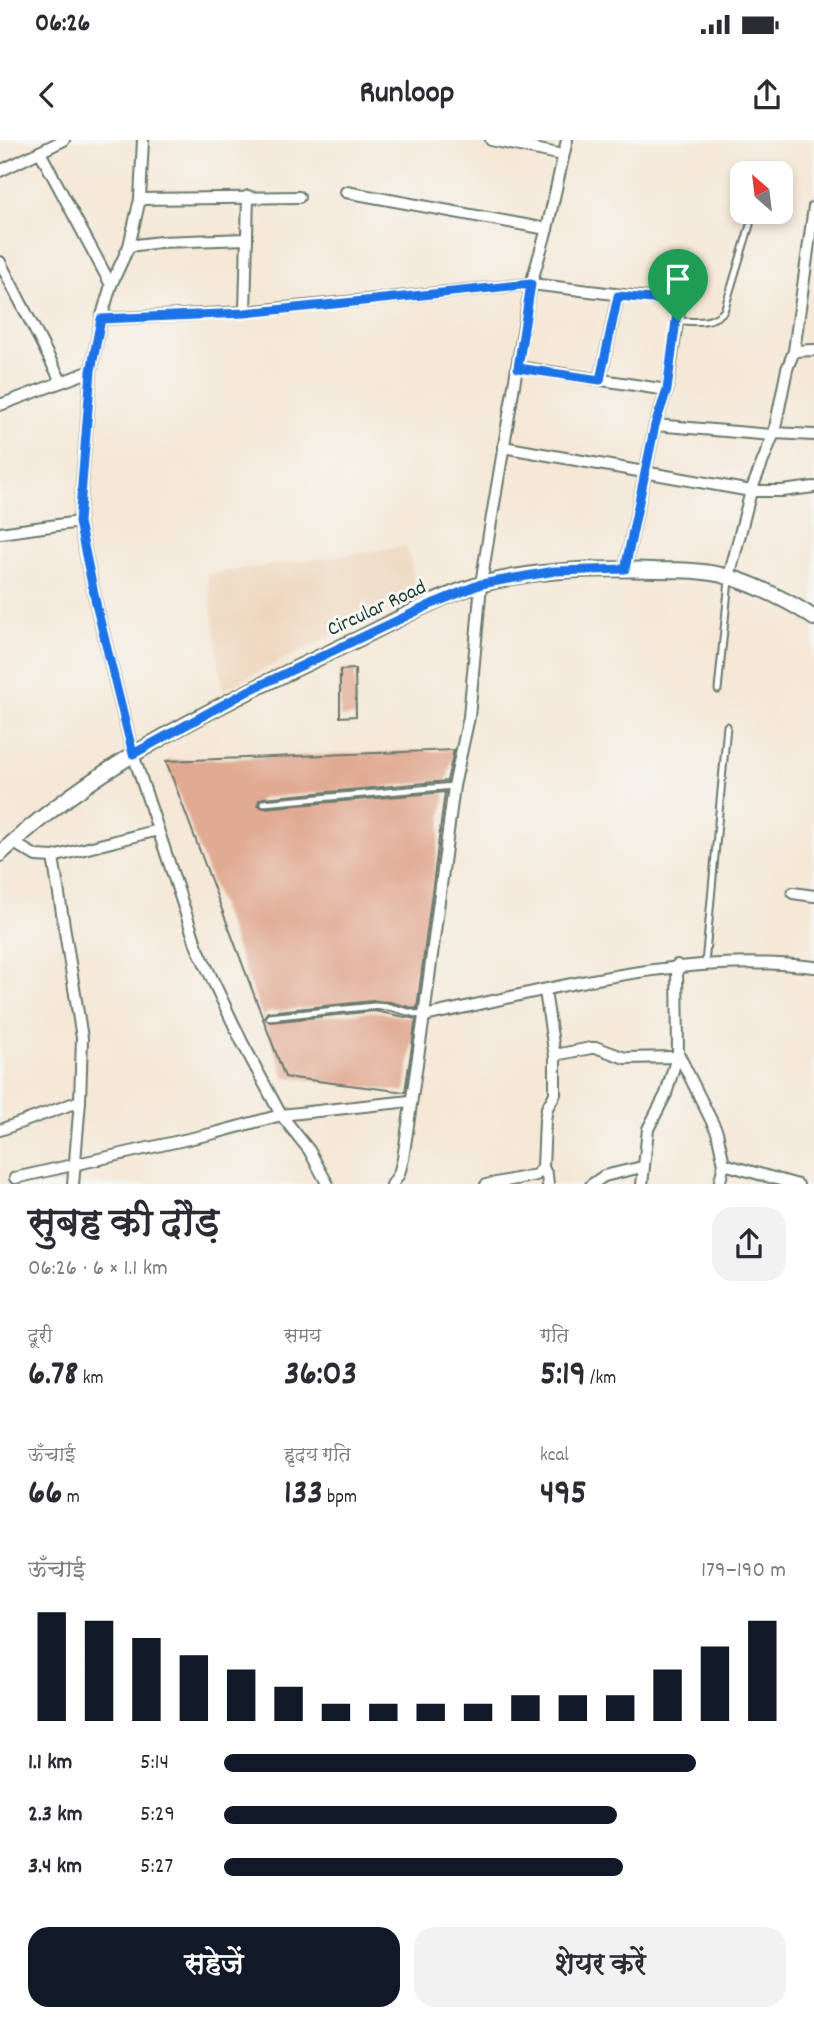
<!DOCTYPE html>
<html lang="hi">
<head>
<meta charset="utf-8">
<style>
  body { margin:0; font-family:Dekko,"Playpen Sans Deva",sans-serif; background:#f2f2f3; color:#2b2b33; height:100vh; display:flex; flex-direction:column; font-size:26px; white-space:nowrap }
  * { box-sizing:border-box; margin:0 }
  p { font-size:23px; color:#7c7c81 }
  .icon { flex:none; width:38px; height:38px; fill:none; stroke:currentColor; stroke-width:2; stroke-linecap:round; stroke-linejoin:round }
  .map { position:relative; height:1044px; overflow:hidden }
  .panel { display:flex; flex-direction:column; background:#fff; flex:1 }
  .panel>* { flex:none }
  .needle { width:46px; rotate:332deg }
  .fabs { position:absolute; left:730px; top:21px; display:grid; gap:14px }
  .fabs a { display:grid; place-items:center; width:63px; height:63px; border-radius:14px; background:#fff; box-shadow:0 4px 10px #0003; font-size:35px }
  .pin { position:absolute; display:grid; place-items:center; width:60px; height:60px; color:#fff; margin:-72px -30px; border-radius:50% 50% 50% 0; rotate:-45deg; box-shadow:0 0 7px #0007 }
  .pin .icon { rotate:45deg }
  .round { display:grid; place-items:center; flex:none; width:74px; height:74px; border-radius:21px; background:#f2f2f3 }
  .headline { display:flex; align-items:center; justify-content:space-between; height:119px; padding:0 28px }
  h1 { font-size:38px; font-weight:700; line-height:52px }
  .figures { display:grid; grid-template-columns:repeat(3,1fr); gap:10px; height:119px; padding:7px 28px }
  .figures div { display:grid; align-content:center }
  .figures b { font-size:35px; font-weight:700 }
  .figures small { font-size:19px; font-weight:400 }
  .figures p { font-size:19px }
  .chart { height:196px; padding:14px 28px }
  .chart p { display:flex; justify-content:space-between }
  .chart svg { width:100%; height:126px; margin-top:7px; stroke:#111827; stroke-width:6 }
  .button { display:flex; gap:14px; margin-top:auto; padding:14px 28px }
  .button a { flex:1; height:80px; border-radius:21px; background:#111827; color:#fff; font-size:28px; font-weight:700; line-height:80px; text-align:center }
  .button a+a { background:#f2f2f3; color:#2b2b33 }
  ul { padding:0 28px; list-style:none; font-size:23px }
  li { display:grid; grid-template-columns:112px 84px 1fr; align-items:center; height:52px }
  li i { height:18px; border-radius:9px; background:#111827 }
  .status { display:flex; justify-content:space-between; align-items:center; height:49px; padding:0 35px; background:#fff; direction:ltr }
  .status svg { height:19px; fill:currentColor }
  header { display:flex; justify-content:space-between; align-items:center; height:91px; padding:0 28px; background:#fff; font-size:32px; font-weight:700 }
  .map>svg:first-child { display:block }
</style>
</head>
<body>
<div class="status"><b>06:26</b><svg viewBox="0 0 49 12"><path d="M0 12V9h3v3zM5 12V6h3v6zM10 12V3h3v9zM15 12V0h3v12zM26 1h20v11H26zM47 4h2v5h-2z"/></svg></div>
<header><svg class="icon" aria-label="back" viewBox="0 0 24 24"><path d="M15 5l-7 7 7 7"/></svg>Runloop<svg class="icon" aria-label="share" viewBox="0 0 24 24"><path d="M12 15V3M7 8l5-5 5 5M5 13v7h14v-7"/></svg></header>
<div class="map">
<svg width="814" height="1045" viewBox="0 0 814 1045">
  <rect width="100%" height="100%" fill="#f6f6f2"/>
  <filter id="ink" filterUnits="userSpaceOnUse"><feTurbulence type="fractalNoise" baseFrequency=".0143" numOctaves="2"/><feDisplacementMap in="SourceGraphic" scale="14" xChannelSelector="R" yChannelSelector="G"/><feConvolveMatrix kernelMatrix="1 2 1 2 8 2 1 2 1" color-interpolation-filters="sRGB"/></filter>
  <filter id="wash" filterUnits="userSpaceOnUse"><feTurbulence type="fractalNoise" baseFrequency=".00686" numOctaves="4" result="noise"/><feDisplacementMap in="SourceGraphic" scale="28" xChannelSelector="R" yChannelSelector="G"/><feGaussianBlur stdDeviation="1.57" result="paint"/><feColorMatrix in="noise" values="0 0 0 0 0 0 0 0 0 0 0 0 0 0 0 0 0 1.4 0 .05"/><feComposite in="paint" operator="in"/></filter>
  <g filter="url(#wash)">
    <rect width="100%" height="100%" fill="#f5e8d7"/>
    <polygon fill="#eed6bb" points="407,406 417,453 223,550 207,434"/>
    <g id="blocks">
      <g fill="#e1aa93">
        <polygon points="355,529 356,576 340,577 340,530"/>
        <polygon points="454,610 447,641 263,658 259,660 258,665 263,668 445,652 417,869 390,862 373,861 268,872 264,877 270,882 374,871 416,879 405,952 285,937 166,621"/>
      </g>
    </g>
  </g>
  <g filter="url(#ink)">
    <use href="#blocks" fill-opacity="0" stroke="#6a796d" stroke-width="2"/>
    <g fill="none" stroke-linecap="round" stroke-linejoin="round">
      <g stroke="#6a796d" stroke-width="9">
        <g id="service">
          <path d="M678,181C695,181 711,185 724,171L750,85"/>
          <polyline points="718,550 729,440"/>
          <polyline points="263,663 454,646"/>
          <polyline points="705,824 727,586"/>
          <polyline points="269,877 374,866 389,867 424,876"/>
        </g>
      </g>
      <g stroke="#6a796d" stroke-width="14">
        <g id="minor">
          <polyline points="143,0 140,59 129,106 111,145 101,179 91,231 79,382 97,468 133,614 197,807 242,902 281,975 309,1010 328,1045"/>
          <polyline points="491,0 563,15"/>
          <polyline points="40,12 111,145"/>
          <polyline points="0,31 64,0"/>
          <polyline points="346,52 547,89"/>
          <polyline points="140,59 299,57"/>
          <polyline points="129,106 160,102 247,99"/>
          <polyline points="0,122 61,241"/>
          <polyline points="245,172 248,56"/>
          <polyline points="101,179 245,172 531,144 673,161 678,165 679,170 667,250 655,285 625,429"/>
          <polyline points="794,211 814,210"/>
          <polyline points="518,227 667,250"/>
          <polyline points="600,240 618,156"/>
          <polyline points="0,265 91,231"/>
          <polyline points="655,285 772,295"/>
          <polyline points="774,293 814,295"/>
          <polyline points="503,307 751,351 782,351 814,347"/>
          <polyline points="0,393 79,382"/>
          <polyline points="729,437 751,351 774,293 787,229 794,211 814,67"/>
          <polyline points="12,702 36,716 53,717 158,690"/>
          <polyline points="53,717 82,898 80,961 73,1045"/>
          <polyline points="793,753 814,756"/>
          <polyline points="677,825 678,913 717,992 724,1024 719,1045"/>
          <polyline points="545,851 555,917"/>
          <path d="M424,876C553,849 682,811 814,827"/>
          <polyline points="0,990 80,961"/>
          <polyline points="724,1024 798,1045"/>
          <polyline points="543,1028 547,1035 548,1045"/>
          <polyline points="15,1038 215,993 281,975 410,961"/>
          <polyline points="392,1045 399,1034 403,1019 424,876 454,646 469,577 481,444 489,394 531,144 547,89 567,0"/>
          <polyline points="486,1045 536,1035 543,1028 545,980 547,968 555,954 555,917 560,914 591,908 598,908 625,918 676,917"/>
          <polyline points="591,1045 604,1036 642,1027"/>
          <polyline points="642,1045 648,989 666,954 678,913"/>
        </g>
      </g>
      <g stroke="#6a796d" stroke-width="18">
        <path id="secondary" d="M0,714C100,620 229,560 352,502C392,483 440,455 482,444C538,429 597,428 655,430C679,430 706,430 729,437C754,444 793,463 814,478"/>
      </g>
      <use href="#service" stroke="#fff" stroke-width="5"/>
      <use href="#minor" stroke="#fff" stroke-width="10"/>
      <use href="#secondary" stroke="#fff" stroke-width="14"/>
    </g>
  </g>
  <g fill="none" stroke-linecap="round" stroke-linejoin="round" filter="url(#ink)">
    <g stroke="#fff" stroke-width="14">
      <polygon id="route" points="531,144 518,228 600,240 618,156 674,161 678,165 667,250 655,285 625,429 555,431 481,444 432,464 250,550 133,614 97,468 79,382 91,231 101,179 245,173"/>
    </g>
    <use href="#route" stroke="#1a73e8" stroke-width="9"/>
  </g>
  <g text-anchor="middle" stroke-width="6" stroke-linejoin="round" paint-order="stroke">
    <g font-size="21" fill="#1f3d34" stroke="#f6f6f2">
      <text transform="translate(376 467) rotate(-25)" y="7">Circular Road</text>
    </g>
  </g>
</svg>
<div class="fabs">
<a><svg class="needle" viewBox="-14 -14 28 28"><path d="M0-13l5 13h-10z" fill="#e53935"/><path d="M0 13l5-13h-10z" fill="#7c7c81"/></svg></a>
</div>
<div class="pin" style="left:678px;top:181px;background:#1e9e55"><svg class="icon" aria-label="arrive" viewBox="0 0 24 24"><path d="M6 21V4h12l-3 4 3 4H6"/></svg></div>
</div>
<section class="panel">
<div class="headline"><div><h1>सुबह की दौड़</h1><p>06:26 · 6 × 1.1 km</p></div><a class="round"><svg class="icon" aria-label="share" viewBox="0 0 24 24"><path d="M12 15V3M7 8l5-5 5 5M5 13v7h14v-7"/></svg></a></div>
<div class="figures">
<div><p>दूरी</p><b>6.78<small> km</small></b></div>
<div><p>समय</p><b>36:03</b></div>
<div><p>गति</p><b>5:19<small> /km</small></b></div>
</div>
<div class="figures">
<div><p>ऊँचाई</p><b>66<small> m</small></b></div>
<div><p>हृदय गति</p><b>133<small> bpm</small></b></div>
<div><p>kcal</p><b>495</b></div>
</div>
<div class="chart"><p><span>ऊँचाई</span>179–190 m</p>
<svg viewBox="0 0 160 44" preserveAspectRatio="none"><path d="M5 44V6M15 44V9M25 44V15M35 44V21M45 44V26M55 44V32M65 44V38M75 44V38M85 44V38M95 44V38M105 44V35M115 44V35M125 44V35M135 44V26M145 44V18M155 44V9"/></svg>
</div>
<ul>
<li><b>1.1 km</b>5:14<i style="width:84%"></i></li>
<li><b>2.3 km</b>5:29<i style="width:70%"></i></li>
<li><b>3.4 km</b>5:27<i style="width:71%"></i></li>
</ul>
<div class="button"><a>सहेजें</a><a>शेयर करें</a></div>
</section>
</body>
</html>
